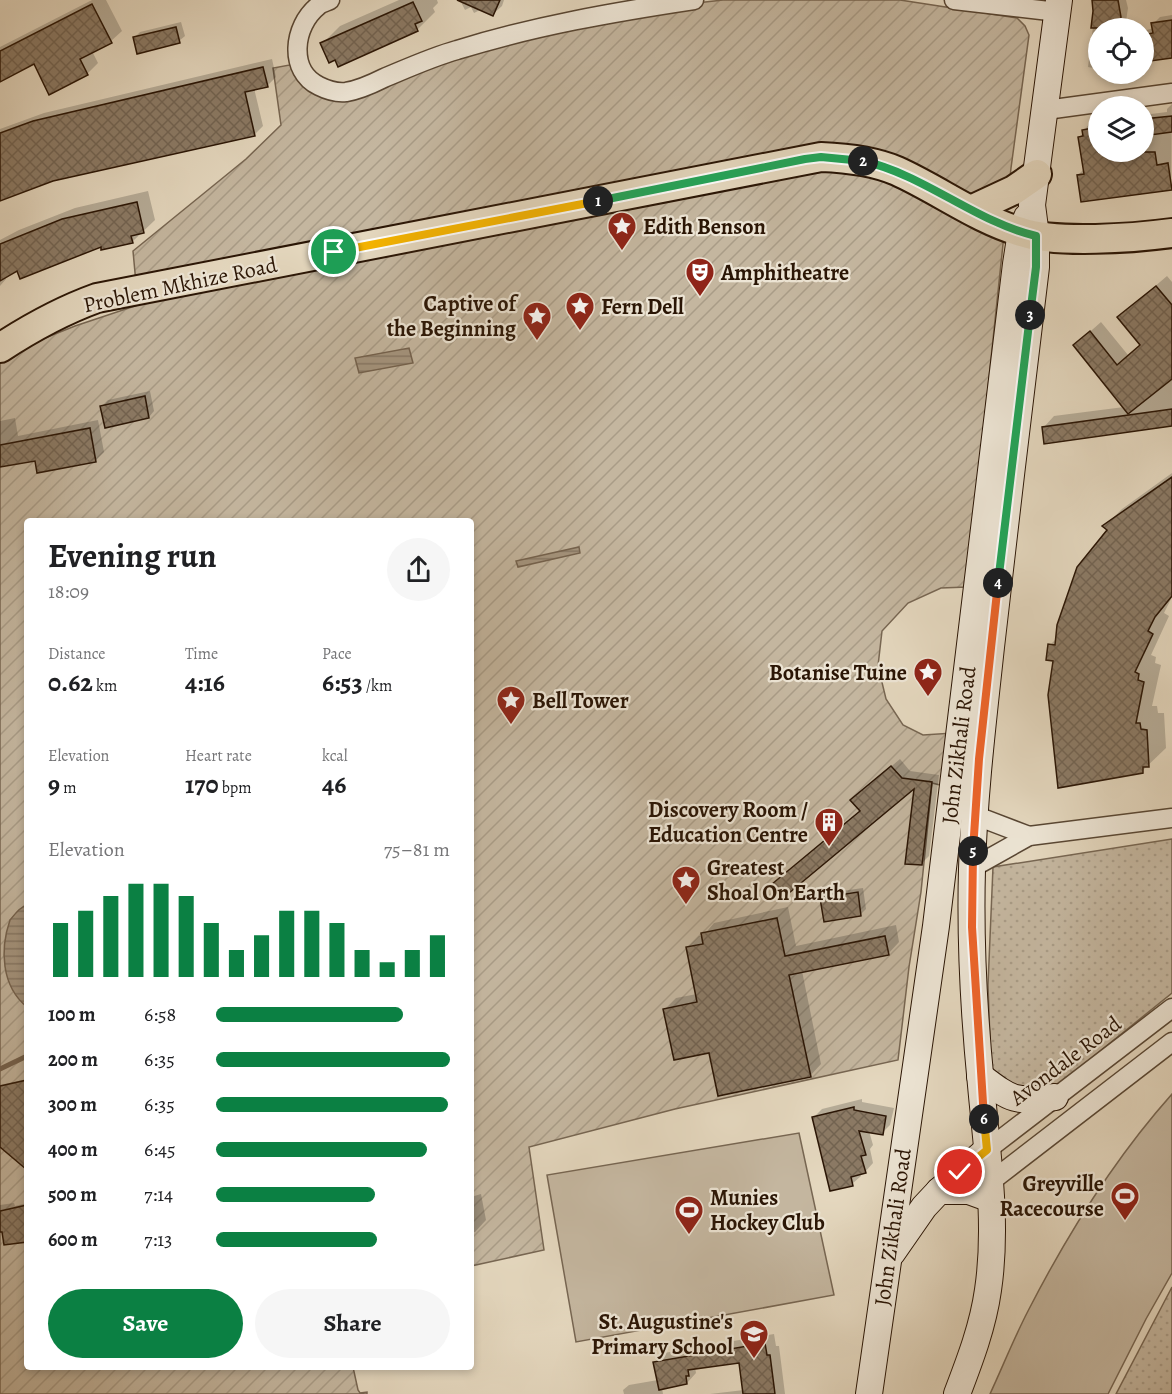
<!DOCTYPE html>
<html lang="en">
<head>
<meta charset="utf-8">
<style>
  body { margin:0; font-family:Alegreya,serif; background:#f6f6f6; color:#202124; height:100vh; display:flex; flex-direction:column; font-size:22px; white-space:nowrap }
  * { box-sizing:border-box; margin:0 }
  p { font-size:20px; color:#757577 }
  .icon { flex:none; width:33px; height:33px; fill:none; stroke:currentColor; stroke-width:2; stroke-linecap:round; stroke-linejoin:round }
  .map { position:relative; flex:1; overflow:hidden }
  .side { position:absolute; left:24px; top:518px; width:450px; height:852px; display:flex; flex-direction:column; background:#fff; border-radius:6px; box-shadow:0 3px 9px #0003 }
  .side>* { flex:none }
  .buttons { position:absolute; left:1088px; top:18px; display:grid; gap:12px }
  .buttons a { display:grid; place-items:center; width:66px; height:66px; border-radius:50%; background:#fff; box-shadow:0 3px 9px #0003; font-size:30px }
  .pin { position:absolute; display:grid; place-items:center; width:51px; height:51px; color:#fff; margin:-26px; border:3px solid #fff; border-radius:50%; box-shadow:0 2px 6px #0007 }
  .km { position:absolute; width:30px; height:30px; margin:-15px; border-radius:50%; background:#222; color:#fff; font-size:16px; line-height:30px; text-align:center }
  .round { display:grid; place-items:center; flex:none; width:63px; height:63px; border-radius:32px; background:#f6f6f6 }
  .overview { display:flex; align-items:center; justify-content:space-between; height:102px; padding:0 24px }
  h1 { font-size:33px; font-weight:600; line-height:45px }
  .stats { display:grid; grid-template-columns:repeat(3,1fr); gap:9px; height:102px; padding:6px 24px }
  .stats div { display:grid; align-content:center }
  .stats b { font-size:26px; font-weight:600 }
  .stats small { font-size:16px; font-weight:400 }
  .stats p { font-size:16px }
  .chart { height:168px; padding:12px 24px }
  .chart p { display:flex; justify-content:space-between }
  .chart svg { width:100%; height:108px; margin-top:6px; stroke:#0b8043; stroke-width:6 }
  .primary-button { display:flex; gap:12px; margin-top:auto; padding:12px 24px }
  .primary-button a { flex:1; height:69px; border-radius:36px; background:#0b8043; color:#fff; font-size:24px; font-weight:600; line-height:69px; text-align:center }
  .primary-button a+a { background:#f6f6f6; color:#202124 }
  ul { padding:0 24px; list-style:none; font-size:20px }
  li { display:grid; grid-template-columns:96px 72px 1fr; align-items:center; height:45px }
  li i { height:15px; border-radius:8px; background:#0b8043 }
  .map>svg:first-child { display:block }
</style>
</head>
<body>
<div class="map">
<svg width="1172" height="1394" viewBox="0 0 1172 1394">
  <defs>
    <pattern id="grass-dots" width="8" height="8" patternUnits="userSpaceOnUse" patternTransform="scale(1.5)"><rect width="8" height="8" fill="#c4b69f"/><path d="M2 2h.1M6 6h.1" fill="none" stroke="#a99c87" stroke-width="1.8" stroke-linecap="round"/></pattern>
    <pattern id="garden-furrows" width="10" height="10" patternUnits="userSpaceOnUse" patternTransform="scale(1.5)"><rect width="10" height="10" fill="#c4b69f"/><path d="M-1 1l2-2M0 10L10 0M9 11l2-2" fill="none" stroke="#a99c87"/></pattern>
    <pattern id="water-rules" width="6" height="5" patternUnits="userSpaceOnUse" patternTransform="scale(1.5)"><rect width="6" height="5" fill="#a5957f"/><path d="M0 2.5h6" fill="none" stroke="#877866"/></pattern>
    <pattern id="building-cross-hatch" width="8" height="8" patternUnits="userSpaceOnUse" patternTransform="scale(1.5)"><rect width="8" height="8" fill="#8b7a65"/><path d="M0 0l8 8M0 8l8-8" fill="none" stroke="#726351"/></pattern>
  </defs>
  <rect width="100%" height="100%" fill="#e4d7be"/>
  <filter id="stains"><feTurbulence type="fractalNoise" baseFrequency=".00333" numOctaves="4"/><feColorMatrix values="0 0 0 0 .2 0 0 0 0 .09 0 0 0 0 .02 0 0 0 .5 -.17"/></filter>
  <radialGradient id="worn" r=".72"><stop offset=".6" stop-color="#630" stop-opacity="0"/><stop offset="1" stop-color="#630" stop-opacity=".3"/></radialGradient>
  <g fill="url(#grass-dots)" stroke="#776652" stroke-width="1.5">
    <polygon points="1172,839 1172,993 1052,1090 1032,1094 999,1082 991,1067 988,985 993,867"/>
    <polygon points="1172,1287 1172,1394 1116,1394"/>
  </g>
  <polygon fill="url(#garden-furrows)" stroke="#776652" stroke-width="1.5" points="723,0 900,0 1017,18 1025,26 1029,35 1011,168 967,587 941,588 908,603 882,631 878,666 886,699 903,725 923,735 953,733 944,786 932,783 921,892 909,967 898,1060 675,1109 529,1147 544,1250 471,1266 471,520 27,520 27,1366 353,1367 358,1390 360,1393 367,1392 367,1394 0,1394 0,356 75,326 138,305 133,251 246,159 281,125 273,68 295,64 323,92 454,55 652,8"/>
  <g fill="#c4b69f" stroke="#776652" stroke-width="1.5">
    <path d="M1172,1094V1273L1146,1319L1108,1394H990C1003,1366 1014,1338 1028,1311C1068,1233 1114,1159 1172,1094Z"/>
    <polygon points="799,1133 834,1295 576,1342 547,1175"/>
  </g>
  <g fill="url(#water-rules)" stroke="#74624e" stroke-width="1.5">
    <polygon points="409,348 413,363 359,373 355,358"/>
    <polygon points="579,547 580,553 518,567 516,561"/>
    <path d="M27,905V1007C1,986 0,949 10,920C16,913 19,908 27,905Z"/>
  </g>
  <g fill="#0003">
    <polygon points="92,0 106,0 122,31 111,41 92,51 98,63 87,74 34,62 0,80 0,47"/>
    <polygon points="399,0 437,0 438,3 433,8 435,12 417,30 339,65 322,44 340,26"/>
    <polygon points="460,0 504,0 502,6 493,14 482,9 474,13 471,7 465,10"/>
    <polygon points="1093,0 1126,0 1128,8 1125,28 1098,28 1098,69 1088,67 1095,11"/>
    <polygon points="1172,15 1172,58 1143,61 1143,31 1154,28 1153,24 1160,17"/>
    <polygon points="181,22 185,36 179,41 134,38 140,32"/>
    <polygon points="272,59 276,77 267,86 254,88 263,126 254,135 53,179 0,200 0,129 44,113"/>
    <polygon points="1172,104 1171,188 1078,175 1084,169 1080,137 1089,124 1098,123 1098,152 1143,152 1143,115 1167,112 1167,109"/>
    <polygon points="148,191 155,220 132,242 102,245 18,269 5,277 6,279 0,286 0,240 19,230 75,208"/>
    <polygon points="1167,276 1172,282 1172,424 1044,427 1054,416 1124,407 1075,345 1101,322 1128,355 1141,344 1119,317"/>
    <polygon points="150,391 154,411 149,417 102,406 108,400"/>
    <polygon points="15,418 18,436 98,420 104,452 96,460 36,459 0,465 0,421"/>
    <polygon points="1172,473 1172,597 1164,613 1169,616 1151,655 1156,657 1155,663 1161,665 1152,706 1157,706 1158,713 1164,713 1166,748 1142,771 1054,660 1050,645 1057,638 1109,529 1105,526 1122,509"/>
    <polygon points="900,759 910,771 939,775 929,856 921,864 916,785 861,811 860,793"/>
    <polygon points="863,888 866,909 860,915 822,898 827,893"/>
    <polygon points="788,907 796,946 896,925 899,942 888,954 802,971 821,1064 810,1076 710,1051 665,1009 676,998 697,994 687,948 699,936 703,936 714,923"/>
    <polygon points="27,1079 27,1168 0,1145 0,1085"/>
    <polygon points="862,1099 862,1102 894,1108 890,1125 882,1133 869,1131 873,1145 870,1149 873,1163 865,1172 860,1173 861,1176 852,1184 814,1117 822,1109"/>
    <polygon points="481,1194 486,1220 475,1232 471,1232 471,1197"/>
    <polygon points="14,1203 15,1206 27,1203 27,1238 3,1230 0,1231 0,1205"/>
    <polygon points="774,1334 776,1346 779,1346 785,1394 710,1394 744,1390 740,1361 695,1367 696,1373 687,1383 662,1388 663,1394 624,1394 623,1390 629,1385 658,1380 655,1363 664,1353"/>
  </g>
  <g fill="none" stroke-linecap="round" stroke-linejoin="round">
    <polyline stroke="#74624e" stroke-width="5" points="0,1069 27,1056"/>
  </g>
  <g fill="url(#building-cross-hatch)" stroke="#2a1505" stroke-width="1.5">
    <polygon points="457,0 500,0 493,16"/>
    <polygon points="1092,0 1118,0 1121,17 1119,28 1091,28 1093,11"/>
    <polygon points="413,2 422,21 415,24 418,31 338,67 335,60 329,63 320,43"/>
    <polygon points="92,4 112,43 80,59 88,75 49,95 34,64 0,82 0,51"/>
    <polygon points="1172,20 1172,58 1143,62 1143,35 1153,33 1151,23"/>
    <polygon points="176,27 180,43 137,54 133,37"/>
    <polygon points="263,67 268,87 245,92 255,136 53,181 0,201 0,133 33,121"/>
    <polygon points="1172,116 1172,132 1143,136 1143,119"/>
    <polygon points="1098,127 1098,152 1155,152 1157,165 1168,163 1172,190 1081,202 1077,175 1084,174 1078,137 1083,136 1082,130"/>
    <polygon points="137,202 144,233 131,236 133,243 101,250 101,247 20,279 17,271 0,281 0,244 62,219"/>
    <polygon points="1156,286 1172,305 1172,379 1128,414 1073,345 1090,331 1117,365 1140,345 1117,317"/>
    <polygon points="145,396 149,418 105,428 100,406"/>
    <polygon points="1172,409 1172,426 1044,444 1042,427"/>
    <polygon points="90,428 96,462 37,473 35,461 0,467 0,445"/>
    <polygon points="1172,477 1172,596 1155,617 1148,631 1153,634 1135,672 1139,674 1138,680 1144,682 1136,723 1140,723 1141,729 1147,730 1149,767 1143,767 1143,773 1058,788 1048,695 1053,661 1046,660 1048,644 1055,645 1057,625 1077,567 1107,530 1102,526"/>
    <polygon points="891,766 902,778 932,782 922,865 905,864 914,789 783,898 772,884 860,811 850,800"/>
    <polygon points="858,892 861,916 824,922 820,898"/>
    <polygon points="777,918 785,956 885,936 889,955 789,975 811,1077 718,1096 709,1053 674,1060 663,1009 697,1002 686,947 703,944 701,933"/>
    <polygon points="27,1080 27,1170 0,1147 0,1086"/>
    <polygon points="854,1107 854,1110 886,1116 883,1135 859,1131 866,1155 861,1156 866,1173 851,1177 853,1186 830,1191 812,1117"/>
    <polygon points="27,1205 27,1242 4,1245 2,1232 0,1232 0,1211"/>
    <polygon points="765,1343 767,1355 770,1355 775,1394 743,1394 739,1363 688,1370 689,1376 686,1376 687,1384 659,1390 653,1362"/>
  </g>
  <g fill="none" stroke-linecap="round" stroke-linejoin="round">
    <g stroke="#584633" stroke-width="21">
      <g id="minor">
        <path d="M330,0C326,2 321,3 318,6C293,26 288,71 319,86C327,90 337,93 346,92C359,90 372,84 384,78C408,68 432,57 457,50C534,26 614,12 694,0"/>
        <polyline points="954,0 1058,12"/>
        <polyline points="1046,110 1172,93"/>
        <polyline points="974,815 1029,836"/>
        <polyline points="972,868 1029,836 1172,818"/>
        <polyline points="987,1150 1172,1008"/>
        <polyline points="989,1183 1172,1042"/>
      </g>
    </g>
    <g stroke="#2a1505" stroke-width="28">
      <g id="secondary">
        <path d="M980,1076C1013,1101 1014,1102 1055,1097"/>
        <polyline points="939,1191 969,1191 991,1199"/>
        <polyline points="892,1253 924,1207 939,1191 987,1150"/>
        <polyline points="869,1394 936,926 1016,264 1021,232 1027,217"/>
        <path d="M957,1394C970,1360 983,1326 988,1290C998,1223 987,1153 981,1085C974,1014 970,940 972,869C974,795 983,721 991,647C1005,520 1021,394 1036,267V236L1032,205L1059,0"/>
      </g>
    </g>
    <g stroke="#2a1505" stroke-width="32">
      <g id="primary">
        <polyline points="971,210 1014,190 1037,174"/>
        <path d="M0,348C32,327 61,311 97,298L821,157C846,158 874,161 897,171C939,190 977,219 1021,232C1057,244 1134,238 1172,233"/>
      </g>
    </g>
    <use href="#minor" stroke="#ede5d5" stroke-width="18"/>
    <use href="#secondary" stroke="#ede5d5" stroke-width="26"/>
    <use href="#primary" stroke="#e4d7be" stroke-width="28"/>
  </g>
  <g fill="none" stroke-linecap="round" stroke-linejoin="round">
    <g stroke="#fff" stroke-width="12">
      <polyline id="split-1" points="334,252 598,201"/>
    </g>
    <g stroke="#fff" stroke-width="12">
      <polyline id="split-2" points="598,201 805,159 821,157 863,161"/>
    </g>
    <g stroke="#fff" stroke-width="12">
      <path id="split-3" d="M863,161C925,175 974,221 1036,236V267L1030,315"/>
    </g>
    <g stroke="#fff" stroke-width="12">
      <polyline id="split-4" points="998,583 1030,315"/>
    </g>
    <g stroke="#fff" stroke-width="12">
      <polyline id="split-5" points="973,851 979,759 998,583"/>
    </g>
    <g stroke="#fff" stroke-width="12">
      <polyline id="split-6" points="973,851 972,927 984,1119"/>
    </g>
    <g stroke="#fff" stroke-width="12">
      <polyline id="split-7" points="960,1172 987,1150 984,1119"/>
    </g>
    <use href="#split-1" stroke="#f5b400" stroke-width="8"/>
    <use href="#split-2" stroke="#22a559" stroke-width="8"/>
    <use href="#split-3" stroke="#22a559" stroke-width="8"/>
    <use href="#split-4" stroke="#22a559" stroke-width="8"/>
    <use href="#split-5" stroke="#f0652b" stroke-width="8"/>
    <use href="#split-6" stroke="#f0652b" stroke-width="8"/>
    <use href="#split-7" stroke="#f5b400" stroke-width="8"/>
  </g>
  <defs>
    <g id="sight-pin" transform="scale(1.5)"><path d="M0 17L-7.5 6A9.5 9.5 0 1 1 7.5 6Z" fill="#8f2418" stroke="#ede5d5"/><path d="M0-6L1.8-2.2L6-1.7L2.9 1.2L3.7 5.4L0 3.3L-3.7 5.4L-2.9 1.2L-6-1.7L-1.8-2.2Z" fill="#fff"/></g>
    <g id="theatre-pin" transform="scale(1.5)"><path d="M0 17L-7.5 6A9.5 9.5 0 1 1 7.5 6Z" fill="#8f2418" stroke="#ede5d5"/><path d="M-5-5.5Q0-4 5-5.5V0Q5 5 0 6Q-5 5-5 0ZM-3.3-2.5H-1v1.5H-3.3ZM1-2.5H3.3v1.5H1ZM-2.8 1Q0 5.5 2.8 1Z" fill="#fff"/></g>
    <g id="building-pin" transform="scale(1.5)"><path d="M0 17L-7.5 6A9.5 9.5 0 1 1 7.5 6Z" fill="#8f2418" stroke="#ede5d5"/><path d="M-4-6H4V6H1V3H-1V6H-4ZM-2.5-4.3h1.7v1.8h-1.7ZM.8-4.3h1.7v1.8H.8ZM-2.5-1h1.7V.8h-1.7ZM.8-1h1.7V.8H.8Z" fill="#fff"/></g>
    <g id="stadium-pin" transform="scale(1.5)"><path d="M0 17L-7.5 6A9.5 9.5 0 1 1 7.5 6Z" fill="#8f2418" stroke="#ede5d5"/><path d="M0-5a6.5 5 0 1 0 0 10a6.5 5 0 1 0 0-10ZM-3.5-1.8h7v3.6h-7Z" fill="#fff"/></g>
    <g id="school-pin" transform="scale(1.5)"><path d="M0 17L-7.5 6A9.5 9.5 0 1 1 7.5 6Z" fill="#8f2418" stroke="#ede5d5"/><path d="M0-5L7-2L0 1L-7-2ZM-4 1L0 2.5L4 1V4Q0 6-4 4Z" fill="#fff"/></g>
  </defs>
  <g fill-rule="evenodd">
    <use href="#sight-pin" x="622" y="226"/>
    <use href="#theatre-pin" x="700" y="272"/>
    <use href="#sight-pin" x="580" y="306"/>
    <use href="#sight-pin" x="537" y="316"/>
    <use href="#sight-pin" x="928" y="672"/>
    <use href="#sight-pin" x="511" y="700"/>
    <use href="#building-pin" x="829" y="822"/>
    <use href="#sight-pin" x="686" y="880"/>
    <use href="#stadium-pin" x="1125" y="1196"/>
    <use href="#stadium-pin" x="689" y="1210"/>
    <use href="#school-pin" x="754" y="1334"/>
  </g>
  <g text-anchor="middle" stroke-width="4.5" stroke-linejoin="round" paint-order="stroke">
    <g font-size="22" font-weight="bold" fill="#2a1505" stroke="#ede5d5" text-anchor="start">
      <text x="643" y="234">Edith Benson</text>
      <text x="721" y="280">Amphitheatre</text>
      <text x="516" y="311" text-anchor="end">Captive of<tspan x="516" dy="25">the Beginning</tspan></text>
      <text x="601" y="314">Fern Dell</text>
      <text x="907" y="680" text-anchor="end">Botanise Tuine</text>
      <text x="532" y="708">Bell Tower</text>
      <text x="808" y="817" text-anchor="end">Discovery Room /<tspan x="808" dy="25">Education Centre</tspan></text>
      <text x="707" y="875">Greatest<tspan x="707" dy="25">Shoal On Earth</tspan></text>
      <text x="1104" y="1191" text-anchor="end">Greyville<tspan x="1104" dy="25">Racecourse</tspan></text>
      <text x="710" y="1205">Munies<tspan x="710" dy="25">Hockey Club</tspan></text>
      <text x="733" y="1329" text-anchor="end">St. Augustine's<tspan x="733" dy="25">Primary School</tspan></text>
    </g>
    <g font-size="22" fill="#2a1505" stroke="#ede5d5">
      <text transform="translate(180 284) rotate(-12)" y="8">Problem Mkhize Road</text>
      <text transform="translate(958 745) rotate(-83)" y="8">John Zikhali Road</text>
      <text transform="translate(1065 1060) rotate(-37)" y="8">Avondale Road</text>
      <text transform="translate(892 1227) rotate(-82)" y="8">John Zikhali Road</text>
    </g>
  </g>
  <rect width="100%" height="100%" filter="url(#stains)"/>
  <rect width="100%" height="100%" fill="url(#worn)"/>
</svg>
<div class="buttons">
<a><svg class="icon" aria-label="locate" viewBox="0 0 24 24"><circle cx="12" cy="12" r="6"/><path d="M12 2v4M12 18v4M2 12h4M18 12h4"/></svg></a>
<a><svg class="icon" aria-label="layers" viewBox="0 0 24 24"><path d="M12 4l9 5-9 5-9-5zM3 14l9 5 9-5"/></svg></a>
</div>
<div class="pin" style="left:334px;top:252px;background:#1e9e55"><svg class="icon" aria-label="arrive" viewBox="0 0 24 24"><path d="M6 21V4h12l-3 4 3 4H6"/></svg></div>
<div class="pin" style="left:960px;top:1172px;background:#d93025"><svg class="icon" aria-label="check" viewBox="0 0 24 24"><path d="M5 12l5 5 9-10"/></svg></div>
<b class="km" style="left:598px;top:201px">1</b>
<b class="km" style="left:863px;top:161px">2</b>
<b class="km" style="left:1030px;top:315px">3</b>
<b class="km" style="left:998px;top:583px">4</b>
<b class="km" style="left:973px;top:851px">5</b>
<b class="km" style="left:984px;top:1119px">6</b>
<section class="side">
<div class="overview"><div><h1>Evening run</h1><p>18:09</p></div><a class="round"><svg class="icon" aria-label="share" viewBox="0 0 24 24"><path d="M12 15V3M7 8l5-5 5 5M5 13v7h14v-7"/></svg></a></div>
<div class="stats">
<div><p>Distance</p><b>0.62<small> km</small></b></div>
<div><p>Time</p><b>4:16</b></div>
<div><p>Pace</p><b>6:53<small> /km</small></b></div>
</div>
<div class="stats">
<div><p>Elevation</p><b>9<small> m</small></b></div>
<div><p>Heart rate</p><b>170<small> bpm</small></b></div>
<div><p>kcal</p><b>46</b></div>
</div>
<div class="chart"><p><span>Elevation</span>75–81 m</p>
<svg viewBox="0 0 160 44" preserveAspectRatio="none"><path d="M5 44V22M15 44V17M25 44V11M35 44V6M45 44V6M55 44V11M65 44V22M75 44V33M85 44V27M95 44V17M105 44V17M115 44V22M125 44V33M135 44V38M145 44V33M155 44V27"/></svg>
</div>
<ul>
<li><b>100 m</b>6:58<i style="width:80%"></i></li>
<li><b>200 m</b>6:35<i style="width:100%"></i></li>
<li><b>300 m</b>6:35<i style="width:99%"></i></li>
<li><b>400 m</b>6:45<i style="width:90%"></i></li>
<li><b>500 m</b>7:14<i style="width:68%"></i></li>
<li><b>600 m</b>7:13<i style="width:69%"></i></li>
</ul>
<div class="primary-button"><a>Save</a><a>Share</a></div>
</section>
</div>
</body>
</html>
